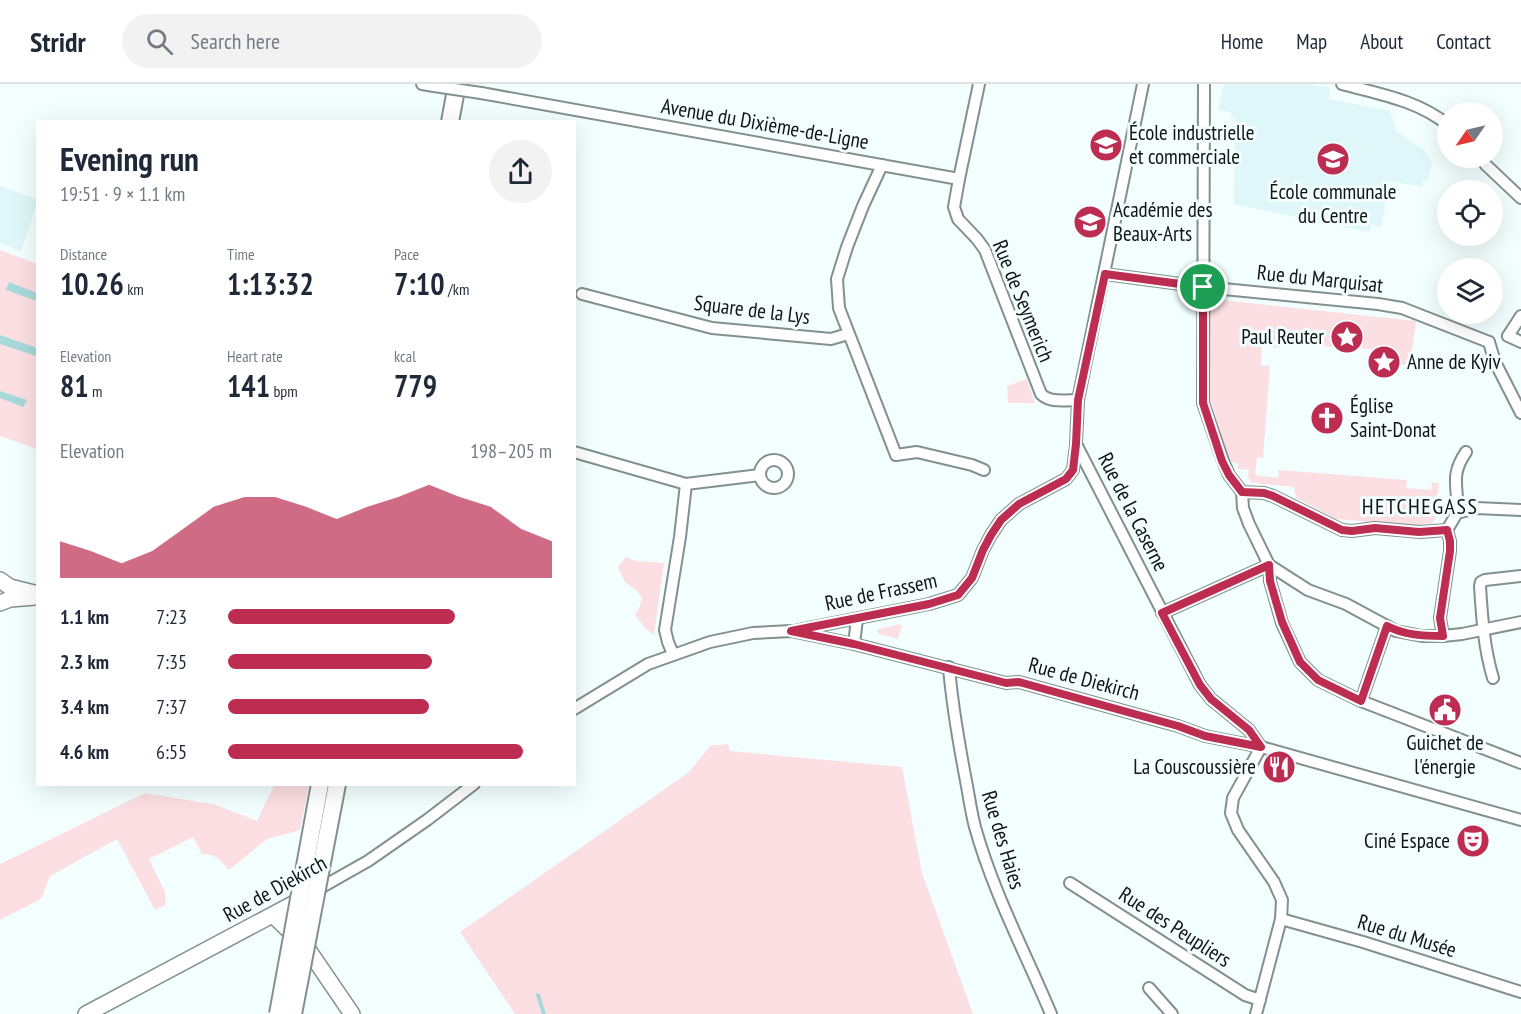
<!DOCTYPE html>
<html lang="en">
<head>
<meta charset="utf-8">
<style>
  body { margin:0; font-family:"PT Sans Narrow",sans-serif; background:#f2f2f3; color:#1f2937; height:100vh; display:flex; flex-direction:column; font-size:22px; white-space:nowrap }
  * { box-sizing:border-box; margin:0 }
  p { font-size:20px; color:#747a83 }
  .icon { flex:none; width:33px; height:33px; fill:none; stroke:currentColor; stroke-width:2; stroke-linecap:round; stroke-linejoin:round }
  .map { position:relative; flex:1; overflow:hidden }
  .drawer { position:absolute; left:36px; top:36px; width:540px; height:666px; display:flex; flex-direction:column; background:#fff; border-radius:0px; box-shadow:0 6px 24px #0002 }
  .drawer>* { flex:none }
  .needle { width:39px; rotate:236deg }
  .tools { position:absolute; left:1437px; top:18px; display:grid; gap:12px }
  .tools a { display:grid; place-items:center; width:66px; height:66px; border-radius:50%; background:#fff; box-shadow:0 6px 24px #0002; font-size:30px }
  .pin { position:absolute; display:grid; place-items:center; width:51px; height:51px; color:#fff; margin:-26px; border:3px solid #fff; border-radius:50%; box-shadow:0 2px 6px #0007 }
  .round { display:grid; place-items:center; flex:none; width:63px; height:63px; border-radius:32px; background:#f2f2f3 }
  .overview { display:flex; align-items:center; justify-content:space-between; height:102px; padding:0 24px }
  h1 { font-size:33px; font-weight:800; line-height:45px }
  .figures { display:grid; grid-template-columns:repeat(3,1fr); gap:9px; height:102px; padding:6px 24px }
  .figures div { display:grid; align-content:center }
  .figures b { font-size:30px; font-weight:800 }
  .figures small { font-size:16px; font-weight:400 }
  .figures p { font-size:16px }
  .chart { height:168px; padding:12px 24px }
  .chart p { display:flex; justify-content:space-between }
  .chart svg { width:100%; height:108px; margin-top:6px; fill:#bd2d52; opacity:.7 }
  ul { padding:0 24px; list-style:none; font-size:20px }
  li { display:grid; grid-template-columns:96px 72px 1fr; align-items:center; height:45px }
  li i { height:15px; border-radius:8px; background:#bd2d52 }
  header { display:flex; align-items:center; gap:36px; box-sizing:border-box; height:84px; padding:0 30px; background:#fff; border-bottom:2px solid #e0e1e3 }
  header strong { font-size:28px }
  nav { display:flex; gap:33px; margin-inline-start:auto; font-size:21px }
  .search { width:420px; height:54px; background:#f2f2f3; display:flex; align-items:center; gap:15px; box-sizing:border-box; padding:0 21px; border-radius:33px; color:#747a83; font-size:22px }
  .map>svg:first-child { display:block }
</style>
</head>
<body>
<header>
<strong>Stridr</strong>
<div class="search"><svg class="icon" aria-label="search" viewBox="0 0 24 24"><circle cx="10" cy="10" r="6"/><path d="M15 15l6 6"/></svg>Search here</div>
<nav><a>Home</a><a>Map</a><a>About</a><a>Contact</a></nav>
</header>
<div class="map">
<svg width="1521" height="930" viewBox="0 0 1521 930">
  <rect width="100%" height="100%" fill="#f3fefe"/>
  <g fill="#dff7f8">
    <polygon points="1224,0 1310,0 1330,4 1329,15 1390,27 1397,48 1423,65 1432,78 1428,97 1423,96 1422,103 1390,97 1381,143 1372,140 1369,148 1234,120 1235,34 1230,33 1231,28 1218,26"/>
    <polygon points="0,102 37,115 37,120 21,167 0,159"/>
  </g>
  <g fill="#fcdfe2">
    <polygon points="0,166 37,180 37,365 0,352"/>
    <path d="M1212,215L1416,237L1410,281L1379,280V275L1371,274V265L1284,260L1279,264L1262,261L1261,281L1270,282L1263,374L1257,373L1255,391L1279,394L1278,386L1407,396L1406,404L1431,406L1432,399H1439L1438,409L1436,412L1433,413L1436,432L1433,439L1419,442L1336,435L1296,414L1294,403L1253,399C1247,396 1248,392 1249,386L1238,385V380L1232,378L1229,374L1209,319L1207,223Z"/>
    <polygon points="1027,295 1035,319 1008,319 1007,302"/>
    <polygon points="626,473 636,477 664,479 654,551 646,545 635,531 639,524 642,514 637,507 624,497 618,483"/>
    <polygon points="900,540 902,542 898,555 879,550 877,547 879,545"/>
    <polygon points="728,660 730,667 902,683 922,789 973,930 515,930 460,848 689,688 710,662"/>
    <path d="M274,701H309L300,746L267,755L229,786C220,776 216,770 202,770L193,753L149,775L165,808L166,821L155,826L117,755L50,792L41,815L0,836V780L145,709L216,721L257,737Z"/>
  </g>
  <g fill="#a8d9da">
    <polygon points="9,198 37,209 37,217 6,206"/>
    <polygon points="0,251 37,264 36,272 0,260"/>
    <polygon points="0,307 27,316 23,323 0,314"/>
  </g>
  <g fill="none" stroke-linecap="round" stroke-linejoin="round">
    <polyline stroke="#a8d9da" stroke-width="4" points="538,911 544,930"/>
    <g stroke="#839090" stroke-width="14">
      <g id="street">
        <polyline points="422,0 434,2"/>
        <path d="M979,0L959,95L954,123L958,135L977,155L985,166L1041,310C1050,319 1065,316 1078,316"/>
        <polyline points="1143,0 1078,316 1076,360 1200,601 1211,615 1249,646 1261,663"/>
        <polyline points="1204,0 1203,319 1223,377 1229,391 1242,408 1243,424 1249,440 1269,481 1270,497 1282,539 1300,578 1318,596 1361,617 1521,679"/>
        <path d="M1342,0C1379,10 1417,16 1448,41"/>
        <polyline points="481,9 959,95"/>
        <polyline points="1481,74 1486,81 1521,114"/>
        <polyline points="882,81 863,122 847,163 837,195 839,224 896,371 917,368 972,381 984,386"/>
        <polyline points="1105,190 1203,203 1378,220 1402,224 1489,258"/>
        <polyline points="582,210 712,244 831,255 848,250"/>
        <polyline points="1508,252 1521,232"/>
        <polyline points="1508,252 1521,258"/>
        <polyline points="1489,258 1495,278 1521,329"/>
        <polyline points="574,368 686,400 760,391"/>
        <circle cx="774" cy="390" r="14"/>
        <polyline points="1242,408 1264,409 1273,412 1342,446 1352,447 1375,444 1420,448 1447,446"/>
        <path d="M1457,429C1459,402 1449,393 1466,368"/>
        <polyline points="1447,446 1457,429 1476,424 1521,426"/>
        <polyline points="1269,481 1308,506 1346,520 1396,547 1422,552 1443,552 1462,550 1521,538"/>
        <polyline points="1162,529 1269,481"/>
        <polyline points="798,546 929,520 958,511 972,494 983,466 991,451 1001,436 1019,420 1066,395 1073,386 1076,361"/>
        <polyline points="1443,552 1440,534 1450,467 1450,457 1447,446"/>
        <polyline points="854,560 857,535"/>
        <polyline points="673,570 668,558 665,546 680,453 686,400"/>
        <path d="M949,583C952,622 959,660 966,697C969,712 971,728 975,743C993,808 1025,868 1051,930"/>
        <path d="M1493,594C1484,564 1482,534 1480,502L1481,498L1485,496L1521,492"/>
        <polyline points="1361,617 1387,542"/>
        <polyline points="574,625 648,580 710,558 753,549 791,547 854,560 1006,599 1019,598 1178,642 1205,652 1261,663 1521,736"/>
        <polyline points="1070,799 1245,911 1260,916"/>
        <polyline points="315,807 368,777 427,736 474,700"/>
        <polyline points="1281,835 1363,858 1521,908"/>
        <polyline points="1149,904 1172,930"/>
        <polyline points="1256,930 1281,835 1282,816 1274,798 1238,746 1231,729 1233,714 1261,663"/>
      </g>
    </g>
    <g stroke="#839090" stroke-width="18">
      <g id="secondary">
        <polyline points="0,496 10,503 38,510"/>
        <polyline points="0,519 10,515 35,513"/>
        <polyline points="273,831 307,864 352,930"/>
        <polyline points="86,930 306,813"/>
      </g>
    </g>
    <g stroke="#839090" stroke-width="20">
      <polyline id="primary" points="450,38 457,0"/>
    </g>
    <use href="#street" stroke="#fff" stroke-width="10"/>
    <use href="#secondary" stroke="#fff" stroke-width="15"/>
    <use href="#primary" stroke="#fff" stroke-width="16"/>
    <g stroke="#839090" stroke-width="14" stroke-linecap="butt">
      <polyline id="street-bridge" points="434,2 481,9"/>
    </g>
    <g stroke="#839090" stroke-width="20" stroke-linecap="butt">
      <g id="primary-bridge">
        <polyline points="278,930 320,700"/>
        <polyline points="293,930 337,700"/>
      </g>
    </g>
    <use href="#street-bridge" stroke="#fff" stroke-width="10"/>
    <use href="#primary-bridge" stroke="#fff" stroke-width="16"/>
  </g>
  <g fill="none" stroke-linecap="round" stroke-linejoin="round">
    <g stroke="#fff" stroke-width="12">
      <path id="route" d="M1105,190L1203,203V319L1222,377L1229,391L1242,408L1264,409L1273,412L1342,446L1352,447L1375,444L1419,448L1447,446L1450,457V467L1440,534L1443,552C1423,552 1404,551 1387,542L1361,617L1318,596L1300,578L1282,538L1270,497L1269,481L1162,529L1200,601L1211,615L1249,646L1261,663L1205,652L1178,642L1019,598L1006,599L854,560L791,547L929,520L958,511L972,494L983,466L991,451L1001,436L1019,420L1066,395L1073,386L1076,360L1078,316Z"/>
    </g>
    <use href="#route" stroke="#bd2d52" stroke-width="8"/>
  </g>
  <defs>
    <g id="university-disc" transform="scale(1.725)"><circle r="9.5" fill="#bd2d52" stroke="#f3fefe"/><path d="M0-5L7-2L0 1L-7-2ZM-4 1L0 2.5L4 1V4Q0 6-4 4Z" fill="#fff"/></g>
    <g id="school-disc" transform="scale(1.725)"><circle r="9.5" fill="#bd2d52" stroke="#f3fefe"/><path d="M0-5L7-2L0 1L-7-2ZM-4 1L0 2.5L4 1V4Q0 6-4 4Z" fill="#fff"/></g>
    <g id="sight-disc" transform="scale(1.725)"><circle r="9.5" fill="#bd2d52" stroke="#f3fefe"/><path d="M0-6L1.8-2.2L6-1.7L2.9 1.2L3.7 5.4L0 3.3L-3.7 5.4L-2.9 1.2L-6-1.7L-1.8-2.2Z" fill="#fff"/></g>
    <g id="church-disc" transform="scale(1.725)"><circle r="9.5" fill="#bd2d52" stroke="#f3fefe"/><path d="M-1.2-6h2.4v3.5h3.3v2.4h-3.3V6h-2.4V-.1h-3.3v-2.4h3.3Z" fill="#fff"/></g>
    <g id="civic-disc" transform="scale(1.725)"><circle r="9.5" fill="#bd2d52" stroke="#f3fefe"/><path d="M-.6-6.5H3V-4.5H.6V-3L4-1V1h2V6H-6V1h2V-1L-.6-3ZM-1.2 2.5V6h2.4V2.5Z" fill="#fff"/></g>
    <g id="restaurant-disc" transform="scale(1.725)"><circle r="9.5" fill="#bd2d52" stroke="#f3fefe"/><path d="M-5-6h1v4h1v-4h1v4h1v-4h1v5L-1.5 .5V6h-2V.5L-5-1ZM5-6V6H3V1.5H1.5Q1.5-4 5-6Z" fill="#fff"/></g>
    <g id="theatre-disc" transform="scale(1.725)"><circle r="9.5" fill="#bd2d52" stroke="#f3fefe"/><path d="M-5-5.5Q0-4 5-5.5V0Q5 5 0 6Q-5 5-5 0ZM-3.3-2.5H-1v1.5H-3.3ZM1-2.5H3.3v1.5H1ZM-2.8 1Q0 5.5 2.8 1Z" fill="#fff"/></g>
  </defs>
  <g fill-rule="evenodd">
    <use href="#university-disc" x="1106" y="61"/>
    <use href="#school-disc" x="1333" y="75"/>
    <use href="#university-disc" x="1090" y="138"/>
    <use href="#sight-disc" x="1347" y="253"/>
    <use href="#sight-disc" x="1384" y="278"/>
    <use href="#church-disc" x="1327" y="334"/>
    <use href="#civic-disc" x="1445" y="626"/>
    <use href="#restaurant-disc" x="1279" y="683"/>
    <use href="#theatre-disc" x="1473" y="757"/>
  </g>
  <g text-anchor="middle" stroke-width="6" stroke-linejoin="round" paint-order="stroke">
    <g font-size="21" fill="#101414" stroke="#f3fefe">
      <text transform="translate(765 40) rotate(10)" y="7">Avenue du Dixième-de-Ligne</text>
      <text transform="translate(1320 195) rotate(6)" y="7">Rue du Marquisat</text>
      <text transform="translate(1023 217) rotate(68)" y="7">Rue de Seymerich</text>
      <text transform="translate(752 226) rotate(7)" y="7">Square de la Lys</text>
      <text transform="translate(1133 428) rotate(63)" y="7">Rue de la Caserne</text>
      <text transform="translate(881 508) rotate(-12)" y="7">Rue de Frassem</text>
      <text transform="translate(1084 595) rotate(15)" y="7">Rue de Diekirch</text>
      <text transform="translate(1003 756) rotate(73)" y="7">Rue des Haies</text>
      <text transform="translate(275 805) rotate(-29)" y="7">Rue de Diekirch</text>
      <text transform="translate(1175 843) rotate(33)" y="7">Rue des Peupliers</text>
      <text transform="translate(1407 852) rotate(17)" y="7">Rue du Musée</text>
    </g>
    <g font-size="21" fill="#101414" stroke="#f3fefe" text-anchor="start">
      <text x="1129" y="56">École industrielle<tspan x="1129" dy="24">et commerciale</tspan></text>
      <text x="1333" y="115" text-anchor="middle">École communale<tspan x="1333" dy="24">du Centre</tspan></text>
      <text x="1113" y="133">Académie des<tspan x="1113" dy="24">Beaux-Arts</tspan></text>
      <text x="1324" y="260" text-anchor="end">Paul Reuter</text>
      <text x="1407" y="285">Anne de Kyiv</text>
      <text x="1350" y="329">Église<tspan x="1350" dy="24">Saint-Donat</tspan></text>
      <text x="1445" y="666" text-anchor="middle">Guichet de<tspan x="1445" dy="24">l'énergie</tspan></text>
      <text x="1256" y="690" text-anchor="end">La Couscoussière</text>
      <text x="1450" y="764" text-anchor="end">Ciné Espace</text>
    </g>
    <g font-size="22" letter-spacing="1.5" fill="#101414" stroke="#f3fefe">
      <text x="1420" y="430">HETCHEGASS</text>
    </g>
  </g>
</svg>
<div class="tools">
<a><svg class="needle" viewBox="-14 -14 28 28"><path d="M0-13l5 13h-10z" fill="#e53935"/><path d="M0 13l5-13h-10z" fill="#747a83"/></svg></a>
<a><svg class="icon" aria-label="locate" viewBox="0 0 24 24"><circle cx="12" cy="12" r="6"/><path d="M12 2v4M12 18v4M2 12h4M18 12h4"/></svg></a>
<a><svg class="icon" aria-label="layers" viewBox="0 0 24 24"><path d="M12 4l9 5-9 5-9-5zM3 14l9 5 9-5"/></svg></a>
</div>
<div class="pin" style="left:1203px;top:203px;background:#1e9e55"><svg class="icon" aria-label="arrive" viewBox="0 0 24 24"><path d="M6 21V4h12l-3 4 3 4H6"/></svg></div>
<section class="drawer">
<div class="overview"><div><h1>Evening run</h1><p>19:51 · 9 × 1.1 km</p></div><a class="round"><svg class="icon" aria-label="share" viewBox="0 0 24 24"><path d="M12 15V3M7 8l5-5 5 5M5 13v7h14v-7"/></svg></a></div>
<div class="figures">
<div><p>Distance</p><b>10.26<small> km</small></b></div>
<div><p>Time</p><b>1:13:32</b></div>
<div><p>Pace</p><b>7:10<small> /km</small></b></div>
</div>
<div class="figures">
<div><p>Elevation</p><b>81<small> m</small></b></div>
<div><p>Heart rate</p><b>141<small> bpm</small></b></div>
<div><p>kcal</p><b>779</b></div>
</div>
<div class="chart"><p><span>Elevation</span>198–205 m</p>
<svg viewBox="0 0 160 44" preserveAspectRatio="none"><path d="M0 44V29L10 33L20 38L30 33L40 24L50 15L60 11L70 11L80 15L90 20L100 15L110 11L120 6L130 11L140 15L150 24L160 29V44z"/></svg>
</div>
<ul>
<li><b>1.1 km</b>7:23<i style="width:70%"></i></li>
<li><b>2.3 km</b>7:35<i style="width:63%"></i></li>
<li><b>3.4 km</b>7:37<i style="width:62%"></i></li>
<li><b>4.6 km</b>6:55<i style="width:91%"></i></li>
</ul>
</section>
</div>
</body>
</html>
